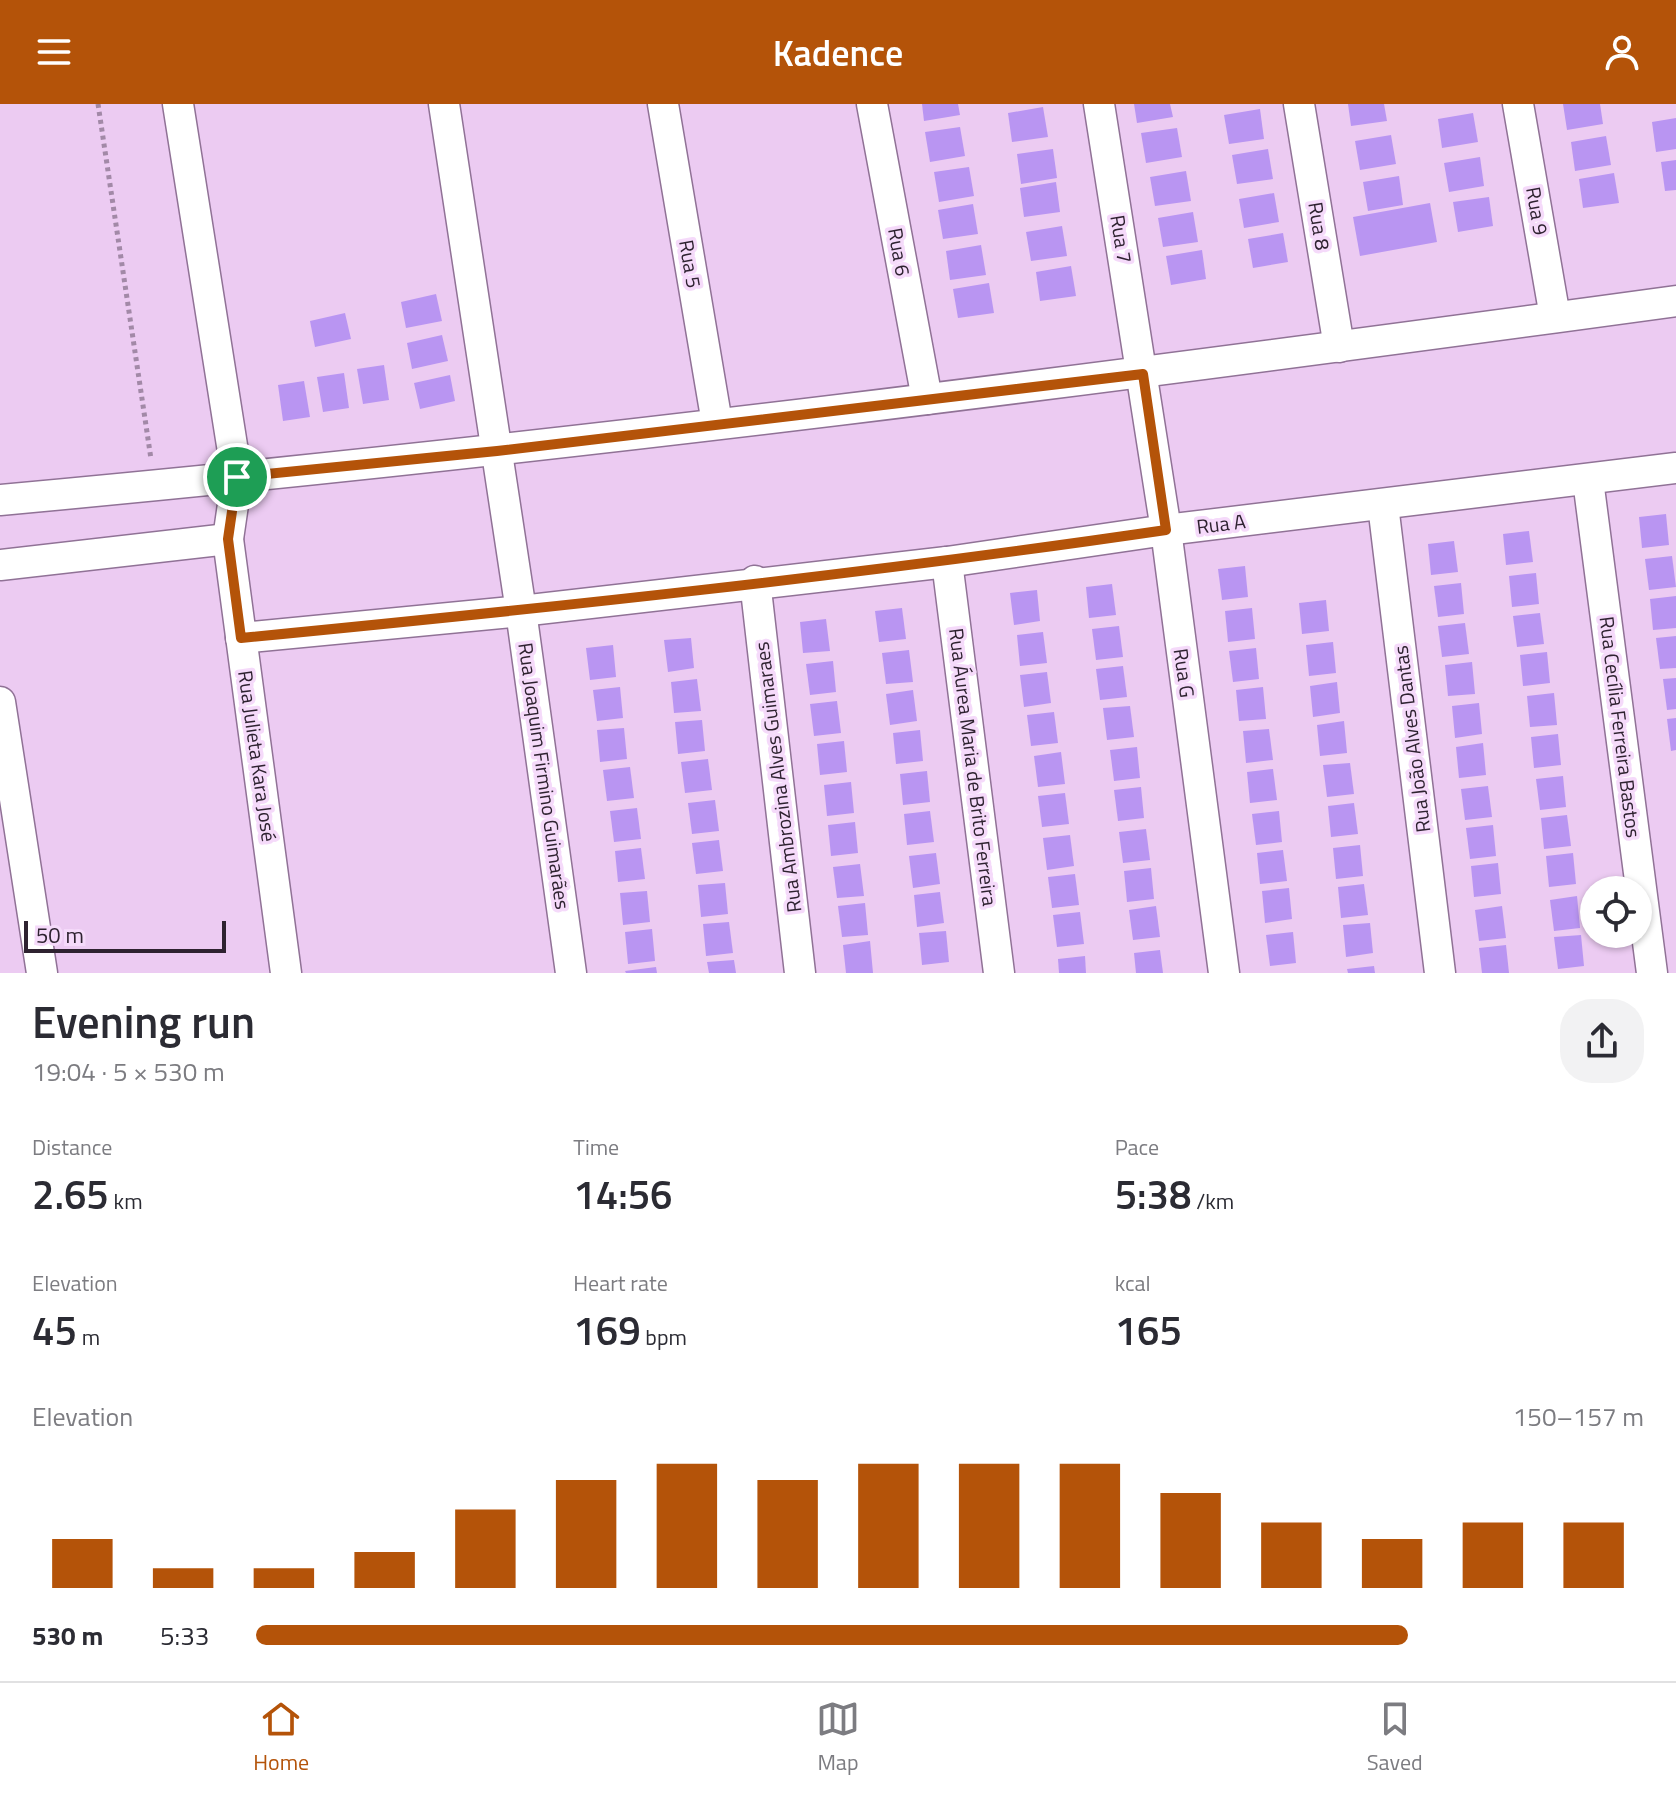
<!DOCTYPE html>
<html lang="en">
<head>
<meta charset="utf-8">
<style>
  body { margin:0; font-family:"Titillium Web",sans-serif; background:#f2f2f3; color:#2b2b33; height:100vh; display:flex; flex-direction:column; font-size:30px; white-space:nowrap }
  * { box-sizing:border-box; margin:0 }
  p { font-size:26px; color:#7c7c81 }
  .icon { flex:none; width:44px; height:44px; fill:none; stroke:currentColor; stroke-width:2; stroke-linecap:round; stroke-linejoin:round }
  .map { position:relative; height:869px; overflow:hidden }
  .panel { display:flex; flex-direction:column; background:#fff; flex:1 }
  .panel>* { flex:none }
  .controls { position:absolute; left:1580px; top:772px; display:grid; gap:16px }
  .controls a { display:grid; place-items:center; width:72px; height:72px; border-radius:50%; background:#fff; box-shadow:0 2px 6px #0004; font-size:40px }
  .scale { position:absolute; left:24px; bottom:20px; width:202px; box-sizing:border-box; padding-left:8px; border:4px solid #2e2230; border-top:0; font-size:22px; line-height:28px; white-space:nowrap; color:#2e2230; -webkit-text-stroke:6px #f5dafa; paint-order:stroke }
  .pin { position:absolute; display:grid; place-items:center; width:68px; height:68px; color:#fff; margin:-34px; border:4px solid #fff; border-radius:50%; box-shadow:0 2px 8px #0007 }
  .round { display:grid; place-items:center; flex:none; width:84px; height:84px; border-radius:32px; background:#f2f2f3 }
  .headline { display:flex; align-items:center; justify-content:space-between; height:136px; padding:0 32px }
  h1 { font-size:44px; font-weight:600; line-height:60px }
  .figures { display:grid; grid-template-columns:repeat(3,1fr); gap:12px; height:136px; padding:8px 32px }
  .figures div { display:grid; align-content:center }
  .figures b { font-size:40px; font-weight:600 }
  .figures small { font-size:22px; font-weight:400 }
  .figures p { font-size:22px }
  .chart { height:224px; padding:16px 32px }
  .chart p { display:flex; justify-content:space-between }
  .chart svg { width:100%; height:144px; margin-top:8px; stroke:#b45309; stroke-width:6 }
  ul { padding:0 32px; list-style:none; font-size:26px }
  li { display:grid; grid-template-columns:128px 96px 1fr; align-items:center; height:60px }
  li i { height:20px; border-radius:10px; background:#b45309 }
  header { display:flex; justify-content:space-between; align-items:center; height:104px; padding:0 32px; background:#b45309; color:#fff; font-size:36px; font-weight:600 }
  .menu { display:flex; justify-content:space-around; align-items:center; height:112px; border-top:2px solid #e1e1e2; background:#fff; font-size:22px; color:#7c7c81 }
  .menu a { display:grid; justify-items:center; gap:4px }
  .menu .selected { color:#b45309 }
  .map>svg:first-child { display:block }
</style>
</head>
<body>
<header><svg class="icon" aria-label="menu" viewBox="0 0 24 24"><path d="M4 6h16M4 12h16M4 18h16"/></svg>Kadence<svg class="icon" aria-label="person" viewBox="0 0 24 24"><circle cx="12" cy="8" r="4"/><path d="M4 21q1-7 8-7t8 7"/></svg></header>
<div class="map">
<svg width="1676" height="869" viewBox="0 0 1676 869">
  <rect width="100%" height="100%" fill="#eccbf2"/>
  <g fill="#b995f2">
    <polygon points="922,0 958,0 960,11 924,17"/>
    <polygon points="1134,0 1170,0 1173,13 1137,19"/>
    <polygon points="1348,0 1384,0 1387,17 1351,22"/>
    <polygon points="1563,0 1600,0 1603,20 1567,26"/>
    <polygon points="1043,3 1048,33 1012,38 1008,9"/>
    <polygon points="1260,5 1264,35 1229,40 1224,11"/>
    <polygon points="1473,9 1478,38 1442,44 1438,15"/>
    <polygon points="1676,14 1676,45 1656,48 1652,18"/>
    <polygon points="960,23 965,52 930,58 925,28"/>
    <polygon points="1177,24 1182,53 1146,59 1141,29"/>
    <polygon points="1391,31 1396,60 1360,66 1355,37"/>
    <polygon points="1606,32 1611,61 1575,67 1571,38"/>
    <polygon points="1053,45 1057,74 1021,80 1017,50"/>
    <polygon points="1268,45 1273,75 1237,80 1232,51"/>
    <polygon points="1480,53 1484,82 1449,88 1444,59"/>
    <polygon points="1676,56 1676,86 1665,87 1661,58"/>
    <polygon points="969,63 974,92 939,98 934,68"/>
    <polygon points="1186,67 1191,97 1155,102 1150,73"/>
    <polygon points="1614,69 1619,99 1583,104 1579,75"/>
    <polygon points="1399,72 1403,101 1368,107 1363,78"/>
    <polygon points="1056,78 1060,108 1024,113 1020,84"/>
    <polygon points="1274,89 1279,118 1244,124 1239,95"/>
    <polygon points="1489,93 1493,122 1458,128 1453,98"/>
    <polygon points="1430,99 1437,138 1360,152 1353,113"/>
    <polygon points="973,100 978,130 943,135 938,106"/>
    <polygon points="1193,108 1198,138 1163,143 1158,114"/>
    <polygon points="1062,122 1067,152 1031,157 1026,128"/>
    <polygon points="1283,129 1288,158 1253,164 1248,135"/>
    <polygon points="981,141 986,171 950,176 946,147"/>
    <polygon points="1202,146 1206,175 1171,181 1166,152"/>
    <polygon points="1071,162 1076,192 1040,197 1036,168"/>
    <polygon points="989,179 994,209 958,214 953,185"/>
    <polygon points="436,190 442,217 406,224 401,198"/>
    <polygon points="345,209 351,235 315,243 310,217"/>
    <polygon points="442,231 448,257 412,265 407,239"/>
    <polygon points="384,261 389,296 363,300 357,265"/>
    <polygon points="344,269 349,304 323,308 317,273"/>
    <polygon points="450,271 455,297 420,305 414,279"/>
    <polygon points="304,277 310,313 283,317 278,281"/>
    <polygon points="1666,410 1669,441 1642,444 1639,413"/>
    <polygon points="1529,427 1533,458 1506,461 1503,430"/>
    <polygon points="1454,437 1458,468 1431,471 1428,440"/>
    <polygon points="1672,452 1676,483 1649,486 1645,455"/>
    <polygon points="1245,462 1248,493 1222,496 1218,465"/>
    <polygon points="1536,469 1539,500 1512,503 1509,472"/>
    <polygon points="1461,479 1464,510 1438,513 1434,482"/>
    <polygon points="1112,480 1116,511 1089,514 1086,483"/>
    <polygon points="1037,486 1040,517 1014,521 1010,489"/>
    <polygon points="1676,492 1676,524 1653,526 1650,495"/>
    <polygon points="1326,496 1329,527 1302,530 1299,499"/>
    <polygon points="902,504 906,535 879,538 875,507"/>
    <polygon points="1252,504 1255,535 1228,538 1225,507"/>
    <polygon points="1540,509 1544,540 1517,543 1513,512"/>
    <polygon points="826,515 830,547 803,549 800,518"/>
    <polygon points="1465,519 1469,550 1442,553 1438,522"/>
    <polygon points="1119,522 1123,553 1096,556 1092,525"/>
    <polygon points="1043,528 1047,559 1020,562 1017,531"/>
    <polygon points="1676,532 1676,564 1660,565 1656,534"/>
    <polygon points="691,534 694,564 668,568 664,536"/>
    <polygon points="1333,538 1336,569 1309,572 1306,541"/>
    <polygon points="613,541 616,573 590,576 586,544"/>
    <polygon points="1256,544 1259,575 1233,578 1229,547"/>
    <polygon points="909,546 913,578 886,580 882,549"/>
    <polygon points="1547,548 1550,579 1523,582 1520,551"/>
    <polygon points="833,557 836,588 810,591 806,560"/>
    <polygon points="1472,558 1475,590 1448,592 1445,561"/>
    <polygon points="1123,562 1127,593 1100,596 1096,565"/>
    <polygon points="1047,568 1051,599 1024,603 1020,571"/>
    <polygon points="1676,574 1676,605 1667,606 1663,575"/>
    <polygon points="697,575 701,607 674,609 671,578"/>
    <polygon points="1337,578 1340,609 1313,613 1310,582"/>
    <polygon points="620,583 623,614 597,617 593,586"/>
    <polygon points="1263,583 1266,615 1239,617 1236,586"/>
    <polygon points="913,586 917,617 890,621 886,590"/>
    <polygon points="1554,589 1557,621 1530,623 1527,592"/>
    <polygon points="837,597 841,629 814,632 810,600"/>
    <polygon points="1479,599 1482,630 1455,634 1452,602"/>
    <polygon points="1130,602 1134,633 1107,636 1103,604"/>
    <polygon points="1054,608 1058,639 1031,642 1027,611"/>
    <polygon points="1676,614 1676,646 1671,647 1667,615"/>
    <polygon points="702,616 705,647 678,650 675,618"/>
    <polygon points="1344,617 1347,649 1320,652 1317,621"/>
    <polygon points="624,624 627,655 600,658 597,626"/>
    <polygon points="1269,625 1273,656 1246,659 1243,627"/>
    <polygon points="920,626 923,657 896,660 893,629"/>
    <polygon points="1558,630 1561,661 1534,664 1531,633"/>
    <polygon points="844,637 847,668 820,671 817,640"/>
    <polygon points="1483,639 1486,671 1459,674 1456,643"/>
    <polygon points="1137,643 1140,674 1114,677 1110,646"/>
    <polygon points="1061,648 1065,680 1038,683 1034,652"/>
    <polygon points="708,655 712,686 685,689 681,658"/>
    <polygon points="1350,659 1354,690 1327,693 1323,661"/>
    <polygon points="630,663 634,694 607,697 603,666"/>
    <polygon points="1273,665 1277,696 1250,699 1247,668"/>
    <polygon points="927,667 930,698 903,701 900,670"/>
    <polygon points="1563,672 1566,703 1540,706 1536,675"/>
    <polygon points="851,678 854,709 827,712 824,681"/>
    <polygon points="1488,682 1492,713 1465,716 1461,685"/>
    <polygon points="1141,683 1144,714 1118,717 1114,686"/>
    <polygon points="1065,689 1069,720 1042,723 1038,692"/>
    <polygon points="715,696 719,727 692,730 688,699"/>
    <polygon points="1354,699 1358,730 1331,733 1328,702"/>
    <polygon points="637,704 641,735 614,738 610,707"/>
    <polygon points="930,707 934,738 907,741 904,710"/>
    <polygon points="1279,707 1282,738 1256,741 1252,710"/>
    <polygon points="1567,711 1571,742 1544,745 1541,714"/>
    <polygon points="855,718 858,749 831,752 828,721"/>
    <polygon points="1493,721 1496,752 1470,755 1466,724"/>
    <polygon points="1146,725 1150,756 1123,759 1119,728"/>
    <polygon points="1070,731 1074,762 1047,766 1043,734"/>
    <polygon points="719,736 723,767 696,770 692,739"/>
    <polygon points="1360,741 1363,772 1336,775 1333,744"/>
    <polygon points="641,744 645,775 618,778 615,747"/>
    <polygon points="1283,746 1287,777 1260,780 1257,749"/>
    <polygon points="936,749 940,780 913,784 909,752"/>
    <polygon points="1573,749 1576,780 1549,783 1546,752"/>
    <polygon points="1498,759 1501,790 1474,793 1471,762"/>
    <polygon points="860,760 864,792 837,794 833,763"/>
    <polygon points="1151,764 1154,795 1127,798 1124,767"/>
    <polygon points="1075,770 1079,801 1052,804 1048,773"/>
    <polygon points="725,779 728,810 701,813 698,781"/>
    <polygon points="1364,780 1368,811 1341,814 1338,783"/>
    <polygon points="1289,784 1292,815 1265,819 1262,787"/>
    <polygon points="647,787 650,818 623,821 620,789"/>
    <polygon points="940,788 944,819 917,823 914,791"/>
    <polygon points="1577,792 1580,824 1554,827 1550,796"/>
    <polygon points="865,799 868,831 842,833 838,802"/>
    <polygon points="1156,802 1160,833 1133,836 1129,806"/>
    <polygon points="1502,802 1506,834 1479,837 1475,806"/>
    <polygon points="1080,808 1084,840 1057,843 1053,811"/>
    <polygon points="729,818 733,849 706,852 703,820"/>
    <polygon points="1370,819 1373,849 1346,853 1343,821"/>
    <polygon points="652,825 655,857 628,860 625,828"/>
    <polygon points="946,827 949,858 922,861 919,829"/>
    <polygon points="1293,828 1296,859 1270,862 1266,831"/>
    <polygon points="1581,831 1584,862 1558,865 1554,833"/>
    <polygon points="870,837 873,869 846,869 843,841"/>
    <polygon points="1506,841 1509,869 1482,869 1479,844"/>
    <polygon points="1160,846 1163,869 1136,869 1134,849"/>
    <polygon points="1085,852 1086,869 1059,869 1058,855"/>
    <polygon points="734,856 736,869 709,869 707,858"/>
    <polygon points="1374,862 1375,869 1348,869 1347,865"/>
    <polygon points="656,863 657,869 626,869 625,867"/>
  </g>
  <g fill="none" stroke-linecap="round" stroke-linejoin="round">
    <g stroke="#907296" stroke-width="33">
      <g id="minor">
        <polyline points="178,0 237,373 228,435 286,869"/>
        <polyline points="444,0 521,507 571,869"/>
        <polyline points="663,0 717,319"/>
        <polyline points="872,0 927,295"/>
        <polyline points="1099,0 1166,426 1224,869"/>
        <polyline points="1299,0 1339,243"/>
        <polyline points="1518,0 1555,213"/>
        <polyline points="1588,376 1652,869"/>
        <path d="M0,396C560,345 1119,273 1676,197"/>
        <polyline points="1383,401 1440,869"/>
        <polyline points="947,458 999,869"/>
        <polyline points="0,461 228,435"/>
        <polyline points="755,477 800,869"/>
        <polyline points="241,534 521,507 947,458 1166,426 1676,364"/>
        <polyline points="0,598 42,869"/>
      </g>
    </g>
    <polyline stroke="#a289a7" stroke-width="5" stroke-dasharray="4 4" stroke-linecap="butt" points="98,0 151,355"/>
    <use href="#minor" stroke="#fff" stroke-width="30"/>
  </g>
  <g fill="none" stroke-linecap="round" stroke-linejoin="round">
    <g stroke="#fff" stroke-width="16">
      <path id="route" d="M1143,270L1166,426C859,471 550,504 241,534L228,435L237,373L497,347Z"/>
    </g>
    <use href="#route" stroke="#b45309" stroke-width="10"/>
  </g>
  <g text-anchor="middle" stroke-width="7" stroke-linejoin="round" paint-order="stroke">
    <g font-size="20" fill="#2e2230" stroke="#f5dafa">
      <text transform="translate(1537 107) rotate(80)" y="7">Rua 9</text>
      <text transform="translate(1319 122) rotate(81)" y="7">Rua 8</text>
      <text transform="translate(1121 135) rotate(81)" y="7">Rua 7</text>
      <text transform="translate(899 148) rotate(80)" y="7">Rua 6</text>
      <text transform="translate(690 160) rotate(80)" y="7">Rua 5</text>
      <text transform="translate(1221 420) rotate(-7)" y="7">Rua A</text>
      <text transform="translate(1184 569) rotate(82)" y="7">Rua G</text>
      <text transform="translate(1620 623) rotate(83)" y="7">Rua Cecília Ferreira Bastos</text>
      <text transform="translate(1412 635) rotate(-97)" y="7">Rua João Alves Dantas</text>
      <text transform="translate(257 652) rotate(82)" y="7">Rua Julieta Kara José</text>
      <text transform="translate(973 663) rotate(83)" y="7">Rua Áurea Maria de Brito Ferreira</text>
      <text transform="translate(544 672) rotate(82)" y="7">Rua Joaquim Firmino Guimarães</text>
      <text transform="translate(778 673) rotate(-97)" y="7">Rua Ambrozina Alves Guimaraes</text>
    </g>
  </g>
</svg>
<div class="controls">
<a><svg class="icon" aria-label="locate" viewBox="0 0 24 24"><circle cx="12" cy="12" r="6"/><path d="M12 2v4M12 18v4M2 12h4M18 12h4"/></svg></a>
</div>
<div class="scale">50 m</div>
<div class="pin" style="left:237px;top:373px;background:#1e9e55"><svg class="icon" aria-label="arrive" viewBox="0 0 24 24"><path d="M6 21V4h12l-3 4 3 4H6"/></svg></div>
</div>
<section class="panel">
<div class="headline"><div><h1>Evening run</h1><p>19:04 · 5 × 530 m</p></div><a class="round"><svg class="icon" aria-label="share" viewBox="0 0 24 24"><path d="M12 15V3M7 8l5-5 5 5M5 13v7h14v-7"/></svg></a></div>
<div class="figures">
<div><p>Distance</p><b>2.65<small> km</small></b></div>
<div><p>Time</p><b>14:56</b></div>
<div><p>Pace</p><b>5:38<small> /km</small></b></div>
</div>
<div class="figures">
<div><p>Elevation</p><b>45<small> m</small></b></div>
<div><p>Heart rate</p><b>169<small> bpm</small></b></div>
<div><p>kcal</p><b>165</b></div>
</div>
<div class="chart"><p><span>Elevation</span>150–157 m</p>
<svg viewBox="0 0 160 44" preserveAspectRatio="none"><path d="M5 44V29M15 44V38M25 44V38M35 44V33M45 44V20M55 44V11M65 44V6M75 44V11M85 44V6M95 44V6M105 44V6M115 44V15M125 44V24M135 44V29M145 44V24M155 44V24"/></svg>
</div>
<ul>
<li><b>530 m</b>5:33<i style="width:83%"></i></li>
</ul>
</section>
<nav class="menu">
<a class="selected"><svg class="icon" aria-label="home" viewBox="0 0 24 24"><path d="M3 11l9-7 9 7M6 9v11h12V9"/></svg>Home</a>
<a><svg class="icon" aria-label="map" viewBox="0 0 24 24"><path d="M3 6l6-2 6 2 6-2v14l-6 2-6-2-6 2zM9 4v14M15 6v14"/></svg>Map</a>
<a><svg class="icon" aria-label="saved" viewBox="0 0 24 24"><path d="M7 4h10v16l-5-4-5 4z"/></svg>Saved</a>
</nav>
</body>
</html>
